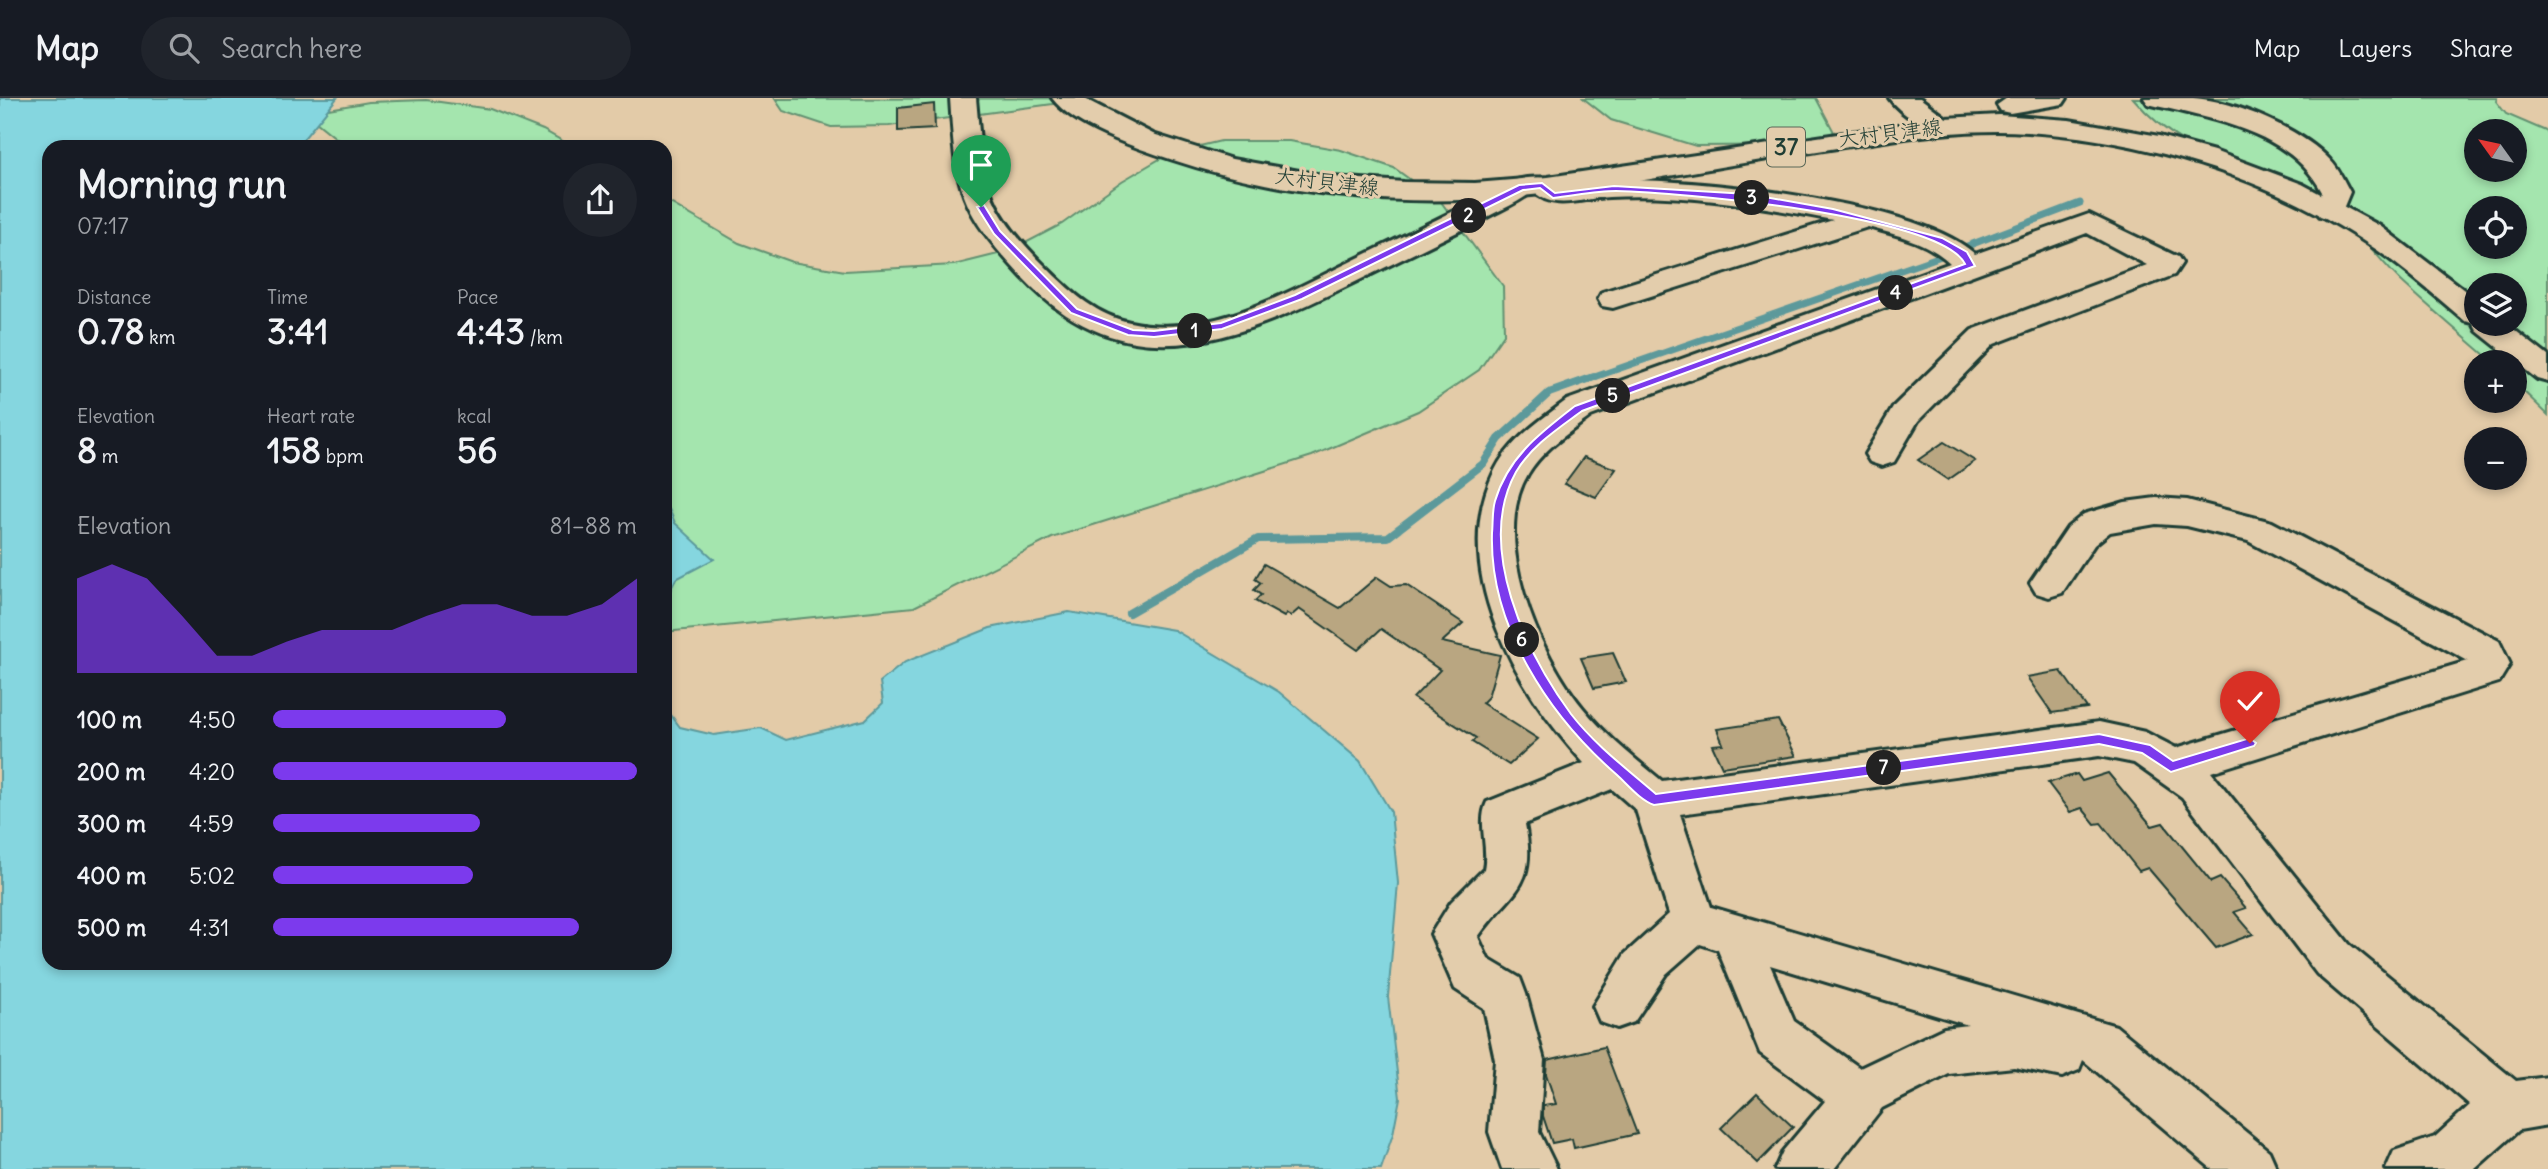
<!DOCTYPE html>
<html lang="en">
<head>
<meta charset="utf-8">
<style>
  body { margin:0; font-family:Delius,"Klee One",sans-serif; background:#20242c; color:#f1f3f6; height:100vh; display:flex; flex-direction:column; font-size:26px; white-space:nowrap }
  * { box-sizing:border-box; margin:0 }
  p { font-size:23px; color:#9ea1a6 }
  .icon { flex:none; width:38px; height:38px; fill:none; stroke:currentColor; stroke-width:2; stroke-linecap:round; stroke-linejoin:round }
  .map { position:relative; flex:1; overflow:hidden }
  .drawer { position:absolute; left:42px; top:42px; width:630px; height:830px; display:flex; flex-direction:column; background:#171b24; border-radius:21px; box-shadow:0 4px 10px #0003 }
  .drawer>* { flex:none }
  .needle { width:46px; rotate:303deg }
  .tools { position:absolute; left:2464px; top:21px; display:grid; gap:14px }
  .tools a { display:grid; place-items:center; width:63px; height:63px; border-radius:50%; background:#171b24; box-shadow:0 4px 10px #0003; font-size:35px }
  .pin { position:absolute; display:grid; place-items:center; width:60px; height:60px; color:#fff; margin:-72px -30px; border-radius:50% 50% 50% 0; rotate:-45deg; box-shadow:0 0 7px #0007 }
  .pin .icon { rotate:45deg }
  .km { position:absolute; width:35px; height:35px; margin:-18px; border-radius:50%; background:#222; color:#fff; font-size:19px; line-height:35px; text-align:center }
  .round { display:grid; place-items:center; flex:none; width:74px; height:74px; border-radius:37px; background:#20242c }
  .summary { display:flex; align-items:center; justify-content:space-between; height:119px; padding:0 35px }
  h1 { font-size:38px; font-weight:700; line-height:52px }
  .metrics { display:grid; grid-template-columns:repeat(3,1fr); gap:10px; height:119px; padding:7px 35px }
  .metrics div { display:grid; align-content:center }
  .metrics b { font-size:35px; font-weight:700 }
  .metrics small { font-size:19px; font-weight:400 }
  .metrics p { font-size:19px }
  .chart { height:196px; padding:14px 35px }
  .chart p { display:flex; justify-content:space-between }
  .chart svg { width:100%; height:126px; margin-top:7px; fill:#7c3aed; opacity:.7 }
  ul { padding:0 35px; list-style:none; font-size:23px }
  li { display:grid; grid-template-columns:112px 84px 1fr; align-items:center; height:52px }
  li i { height:18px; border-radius:9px; background:#7c3aed }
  header { display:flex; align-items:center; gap:42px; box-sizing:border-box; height:98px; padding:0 35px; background:#171b24; border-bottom:2px solid #363941 }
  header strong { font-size:33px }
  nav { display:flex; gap:38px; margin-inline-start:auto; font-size:24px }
  .search { width:490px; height:63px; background:#20242c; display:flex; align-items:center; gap:18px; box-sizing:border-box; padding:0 24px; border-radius:38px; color:#9ea1a6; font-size:26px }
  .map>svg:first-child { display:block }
</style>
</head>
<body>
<header>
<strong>Map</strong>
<div class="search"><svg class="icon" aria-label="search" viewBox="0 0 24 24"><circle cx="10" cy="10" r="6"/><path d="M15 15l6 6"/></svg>Search here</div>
<nav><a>Map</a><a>Layers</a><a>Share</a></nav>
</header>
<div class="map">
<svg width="2548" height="1071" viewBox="0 0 2548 1071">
  <rect width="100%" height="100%" fill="#e3cba8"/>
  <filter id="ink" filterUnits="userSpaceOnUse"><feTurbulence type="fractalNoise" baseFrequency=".0143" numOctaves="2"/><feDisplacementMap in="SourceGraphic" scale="14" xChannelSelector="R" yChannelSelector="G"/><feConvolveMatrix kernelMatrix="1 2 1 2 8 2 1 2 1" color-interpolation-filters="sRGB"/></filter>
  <g filter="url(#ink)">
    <g fill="#a4e5ae" stroke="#629171" stroke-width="2" fill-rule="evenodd">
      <polygon points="1098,0 889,28 831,29 783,13 775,1"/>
      <polygon points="1583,0 1816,0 1834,34 1808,47 1696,48 1611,22"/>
      <path d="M2133,0H2497L2496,3L2506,16L2548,34V317L2515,285V264H2493C2462,237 2431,211 2401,183C2378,161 2357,129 2329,112C2261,72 2187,65 2133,0ZM2476,33H2515V72H2476ZM2476,110H2515V149H2476ZM2476,187H2515V226H2476Z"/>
      <polygon points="426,2 490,11 543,32 573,49 347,49 305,15 369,4"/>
      <polygon points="1221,43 1289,43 1341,52 1394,70 1441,104 1503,188 1504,236 1479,272 1418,313 1312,358 1052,440 914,509 665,534 665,102 739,145 792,164 845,173 954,167 1010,153 1062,126 1122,83 1170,55"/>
    </g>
    <g fill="#85d6df" stroke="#5c999b" stroke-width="2">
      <polygon points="0,0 337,0 297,49 49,49 49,864 665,864 665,609 680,629 714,637 761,630 786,642 865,622 883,605 880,584 905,564 990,530 1069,514 1174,532 1279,594 1360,663 1391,714 1398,785 1388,899 1400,1000 1393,1036 1381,1071 0,1071"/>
      <polygon points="665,410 669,411 675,425 714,461 676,481 665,502"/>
    </g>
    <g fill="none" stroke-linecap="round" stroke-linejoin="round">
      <polyline stroke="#5c999b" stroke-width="7" points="1589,281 1941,158 2080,105"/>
      <polyline stroke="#5c999b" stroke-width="8" points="1129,515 1258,441 1388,439 1483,366 1499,341 1549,295 1594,279"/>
    </g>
    <g fill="#b9a681" stroke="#1f3d34" stroke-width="2">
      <polygon points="934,6 935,31 898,33 898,10"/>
      <polygon points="1944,344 1975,363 1948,382 1918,362"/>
      <polygon points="1584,359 1616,371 1596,399 1564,386"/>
      <polygon points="1264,466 1340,510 1377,479 1391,488 1406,487 1463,525 1442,544 1500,557 1488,599 1482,605 1538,641 1509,667 1472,644 1476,640 1413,600 1440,572 1381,531 1358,552 1299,511 1291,518 1287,516 1284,519 1255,503 1261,497 1254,492 1261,485 1255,481"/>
      <polygon points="1613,555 1626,584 1594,590 1581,560"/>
      <polygon points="2061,573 2087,610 2052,615 2027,579"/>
      <polygon points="1778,622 1796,658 1722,669 1712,647 1723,646 1717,631"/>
      <polygon points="2108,675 2152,728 2163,725 2211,784 2220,780 2246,810 2234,814 2253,836 2216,850 2148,770 2139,773 2101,725 2095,726 2082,710 2070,714 2048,685 2077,676 2082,683"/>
      <polygon points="1604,949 1637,1036 1574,1050 1572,1041 1552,1045 1543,1018 1543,1008 1556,1006 1546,976 1547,962"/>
      <polygon points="1757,995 1793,1029 1758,1065 1721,1030"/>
    </g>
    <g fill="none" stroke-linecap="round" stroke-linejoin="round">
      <g stroke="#1f3d34" stroke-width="6">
        <g id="minor">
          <path d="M950,0H976C984,90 984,108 1050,173C1072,195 1098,218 1130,224C1210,242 1291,192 1360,159C1411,134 1462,110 1512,83C1527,79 1548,76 1560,88C1577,86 1595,82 1613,82C1693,80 1917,103 1975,156L2089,116L2178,159L2182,165L2174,177L1994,246L1918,323L1894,364L1882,368L1870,364L1865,356L1894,308L1972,232L2147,167L2087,135L1591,318C1569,335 1543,351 1528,376C1489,441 1539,557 1583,610C1606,638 1634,660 1662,683L2099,624L2145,634L2176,650L2468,563L2248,443L2187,428L2156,426L2110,434L2094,447L2062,495L2049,499L2036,495L2030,485L2068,429L2084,416L2125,404L2156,400L2187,402L2272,424L2499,543L2510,566L2499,584L2211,674L2349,846L2516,983L2548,979V1027L2519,1032L2475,1071H2386L2394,1053L2435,1039L2470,1007L2317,876L2182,699L2134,665L2099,658L1680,716L1711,809L2116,928L2269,1053L2277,1071H2212L2083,962L2079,972L2062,979L2014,969L1949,976L1882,1010L1834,1071H1775L1783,1053L1825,1003L1760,955L1718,852L1700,846L1666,876L1634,924L1617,930L1600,924L1593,908L1625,856L1669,816L1636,712L1612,691L1525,726C1538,792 1510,793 1478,839L1488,861L1520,880L1526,896L1544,962L1539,1034L1557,1071H1502L1489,1034L1495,962L1484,910L1455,891L1431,836L1451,804L1484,771C1489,748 1477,725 1487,704L1584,665C1517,593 1446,470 1495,372C1510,342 1541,322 1567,302L1950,165C1928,144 1897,137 1868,129L1613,210L1602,208L1598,201L1602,194L1833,122C1761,108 1682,95 1609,99C1582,100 1554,114 1533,93C1520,104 1502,111 1487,119C1454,136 1421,152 1388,168C1262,229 1138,303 1022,179C958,110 956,92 950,0ZM1770,867L1968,927L1944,930L1860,970L1794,923Z"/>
          <path d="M1889,0H1920L1957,28L1953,34C1934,39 1900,16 1889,0Z"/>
          <polygon points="2007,0 2067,0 2063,6 2010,15 2001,13 1997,7"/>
          <path d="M2144,0C2160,0 2177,0 2193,0C2233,2 2303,32 2330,62C2339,71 2344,83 2350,94L2340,118L2330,121L2320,118L2316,112L2322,94C2290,32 2210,21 2148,6Z"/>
        </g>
      </g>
      <g stroke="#1f3d34" stroke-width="6">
        <path id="major" d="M1052,0H1083L1153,36L1232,61L1333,79L1404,84L1475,85L1548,79L1945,20L1999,17L2069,22L2159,38L2214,53L2302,86L2380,128L2476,201V226H2507L2548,258V284L2537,281L2477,233L2473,225L2465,223C2431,194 2397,164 2359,140C2261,77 2144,42 2028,34C1953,29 1879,44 1805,55C1707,70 1609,91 1510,99C1397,109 1278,97 1170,61C1137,50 1073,29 1052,0Z"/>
      </g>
      <use href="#minor" fill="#e3cdac" fill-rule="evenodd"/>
      <use href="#major" fill="#e3cdac" fill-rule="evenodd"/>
    </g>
  </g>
  <path fill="#7c3aed" stroke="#fff" stroke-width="2" d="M1542,85L1555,95L1614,88L1748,96L1833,111L1942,140L1967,154L1975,168L1582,313C1559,330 1531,348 1516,374C1475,448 1526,555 1571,616C1595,647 1627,671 1656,696L2099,636L2150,647L2173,663L2250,640L2256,645L2254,648L2171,674L2142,655L2099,646L1654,707C1640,702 1628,687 1617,677C1549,618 1489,528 1492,435C1493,425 1492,413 1495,403C1508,359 1540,335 1575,308L1965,166C1941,117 1675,94 1616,93C1595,93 1573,98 1553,100L1540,90L1523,92L1302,201L1222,231L1154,239L1128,237L1071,215L994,136L977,109L984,107L1000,133L1077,211L1133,232L1154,233L1221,225L1295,197L1519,87Z"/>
  <g text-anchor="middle" stroke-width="6" stroke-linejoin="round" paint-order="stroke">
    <g font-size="21" fill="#1f3d34" stroke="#e3cdac">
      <text transform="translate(1890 35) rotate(-7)" y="7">大村貝津線</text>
      <text transform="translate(1327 84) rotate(7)" y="7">大村貝津線</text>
    </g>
    <rect fill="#e3cdac" stroke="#5a6858" stroke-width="2" x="1767" y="29.5" width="38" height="39" rx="5"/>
    <g font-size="23" font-weight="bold" fill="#1f3d34">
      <text x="1786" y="57">37</text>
    </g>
  </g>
</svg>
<div class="tools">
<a><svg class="needle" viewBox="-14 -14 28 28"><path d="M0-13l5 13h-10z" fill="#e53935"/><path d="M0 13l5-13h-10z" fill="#9ea1a6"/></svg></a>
<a><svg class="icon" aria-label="locate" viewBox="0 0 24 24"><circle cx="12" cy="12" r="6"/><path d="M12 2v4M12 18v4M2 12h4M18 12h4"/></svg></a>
<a><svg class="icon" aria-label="layers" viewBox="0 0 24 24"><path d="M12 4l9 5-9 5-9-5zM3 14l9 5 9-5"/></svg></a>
<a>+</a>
<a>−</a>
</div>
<div class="pin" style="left:981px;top:109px;background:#1e9e55"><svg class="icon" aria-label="arrive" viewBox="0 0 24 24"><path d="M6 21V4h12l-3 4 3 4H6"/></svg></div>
<div class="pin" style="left:2250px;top:645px;background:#d93025"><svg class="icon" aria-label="check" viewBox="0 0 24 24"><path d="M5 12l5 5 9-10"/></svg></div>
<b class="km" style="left:1195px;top:233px">1</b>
<b class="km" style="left:1469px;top:118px">2</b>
<b class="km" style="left:1752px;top:100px">3</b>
<b class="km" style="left:1896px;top:195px">4</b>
<b class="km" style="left:1613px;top:298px">5</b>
<b class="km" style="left:1522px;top:542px">6</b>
<b class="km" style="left:1884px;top:670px">7</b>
<section class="drawer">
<div class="summary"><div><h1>Morning run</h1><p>07:17</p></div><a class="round"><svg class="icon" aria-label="share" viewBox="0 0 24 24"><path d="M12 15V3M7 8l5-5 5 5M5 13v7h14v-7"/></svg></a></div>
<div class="metrics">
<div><p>Distance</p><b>0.78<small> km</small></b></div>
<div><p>Time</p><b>3:41</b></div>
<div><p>Pace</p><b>4:43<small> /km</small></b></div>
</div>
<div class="metrics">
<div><p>Elevation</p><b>8<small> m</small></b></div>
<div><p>Heart rate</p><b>158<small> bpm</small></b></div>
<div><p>kcal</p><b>56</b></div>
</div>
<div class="chart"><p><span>Elevation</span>81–88 m</p>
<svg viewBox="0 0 160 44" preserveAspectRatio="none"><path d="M0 44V11L10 6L20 11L30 24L40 38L50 38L60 33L70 29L80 29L90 29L100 24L110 20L120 20L130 24L140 24L150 20L160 11V44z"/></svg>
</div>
<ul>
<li><b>100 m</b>4:50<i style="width:64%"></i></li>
<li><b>200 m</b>4:20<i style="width:100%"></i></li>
<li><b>300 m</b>4:59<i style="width:57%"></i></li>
<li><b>400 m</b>5:02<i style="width:55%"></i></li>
<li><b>500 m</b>4:31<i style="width:84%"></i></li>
</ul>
</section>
</div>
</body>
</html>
